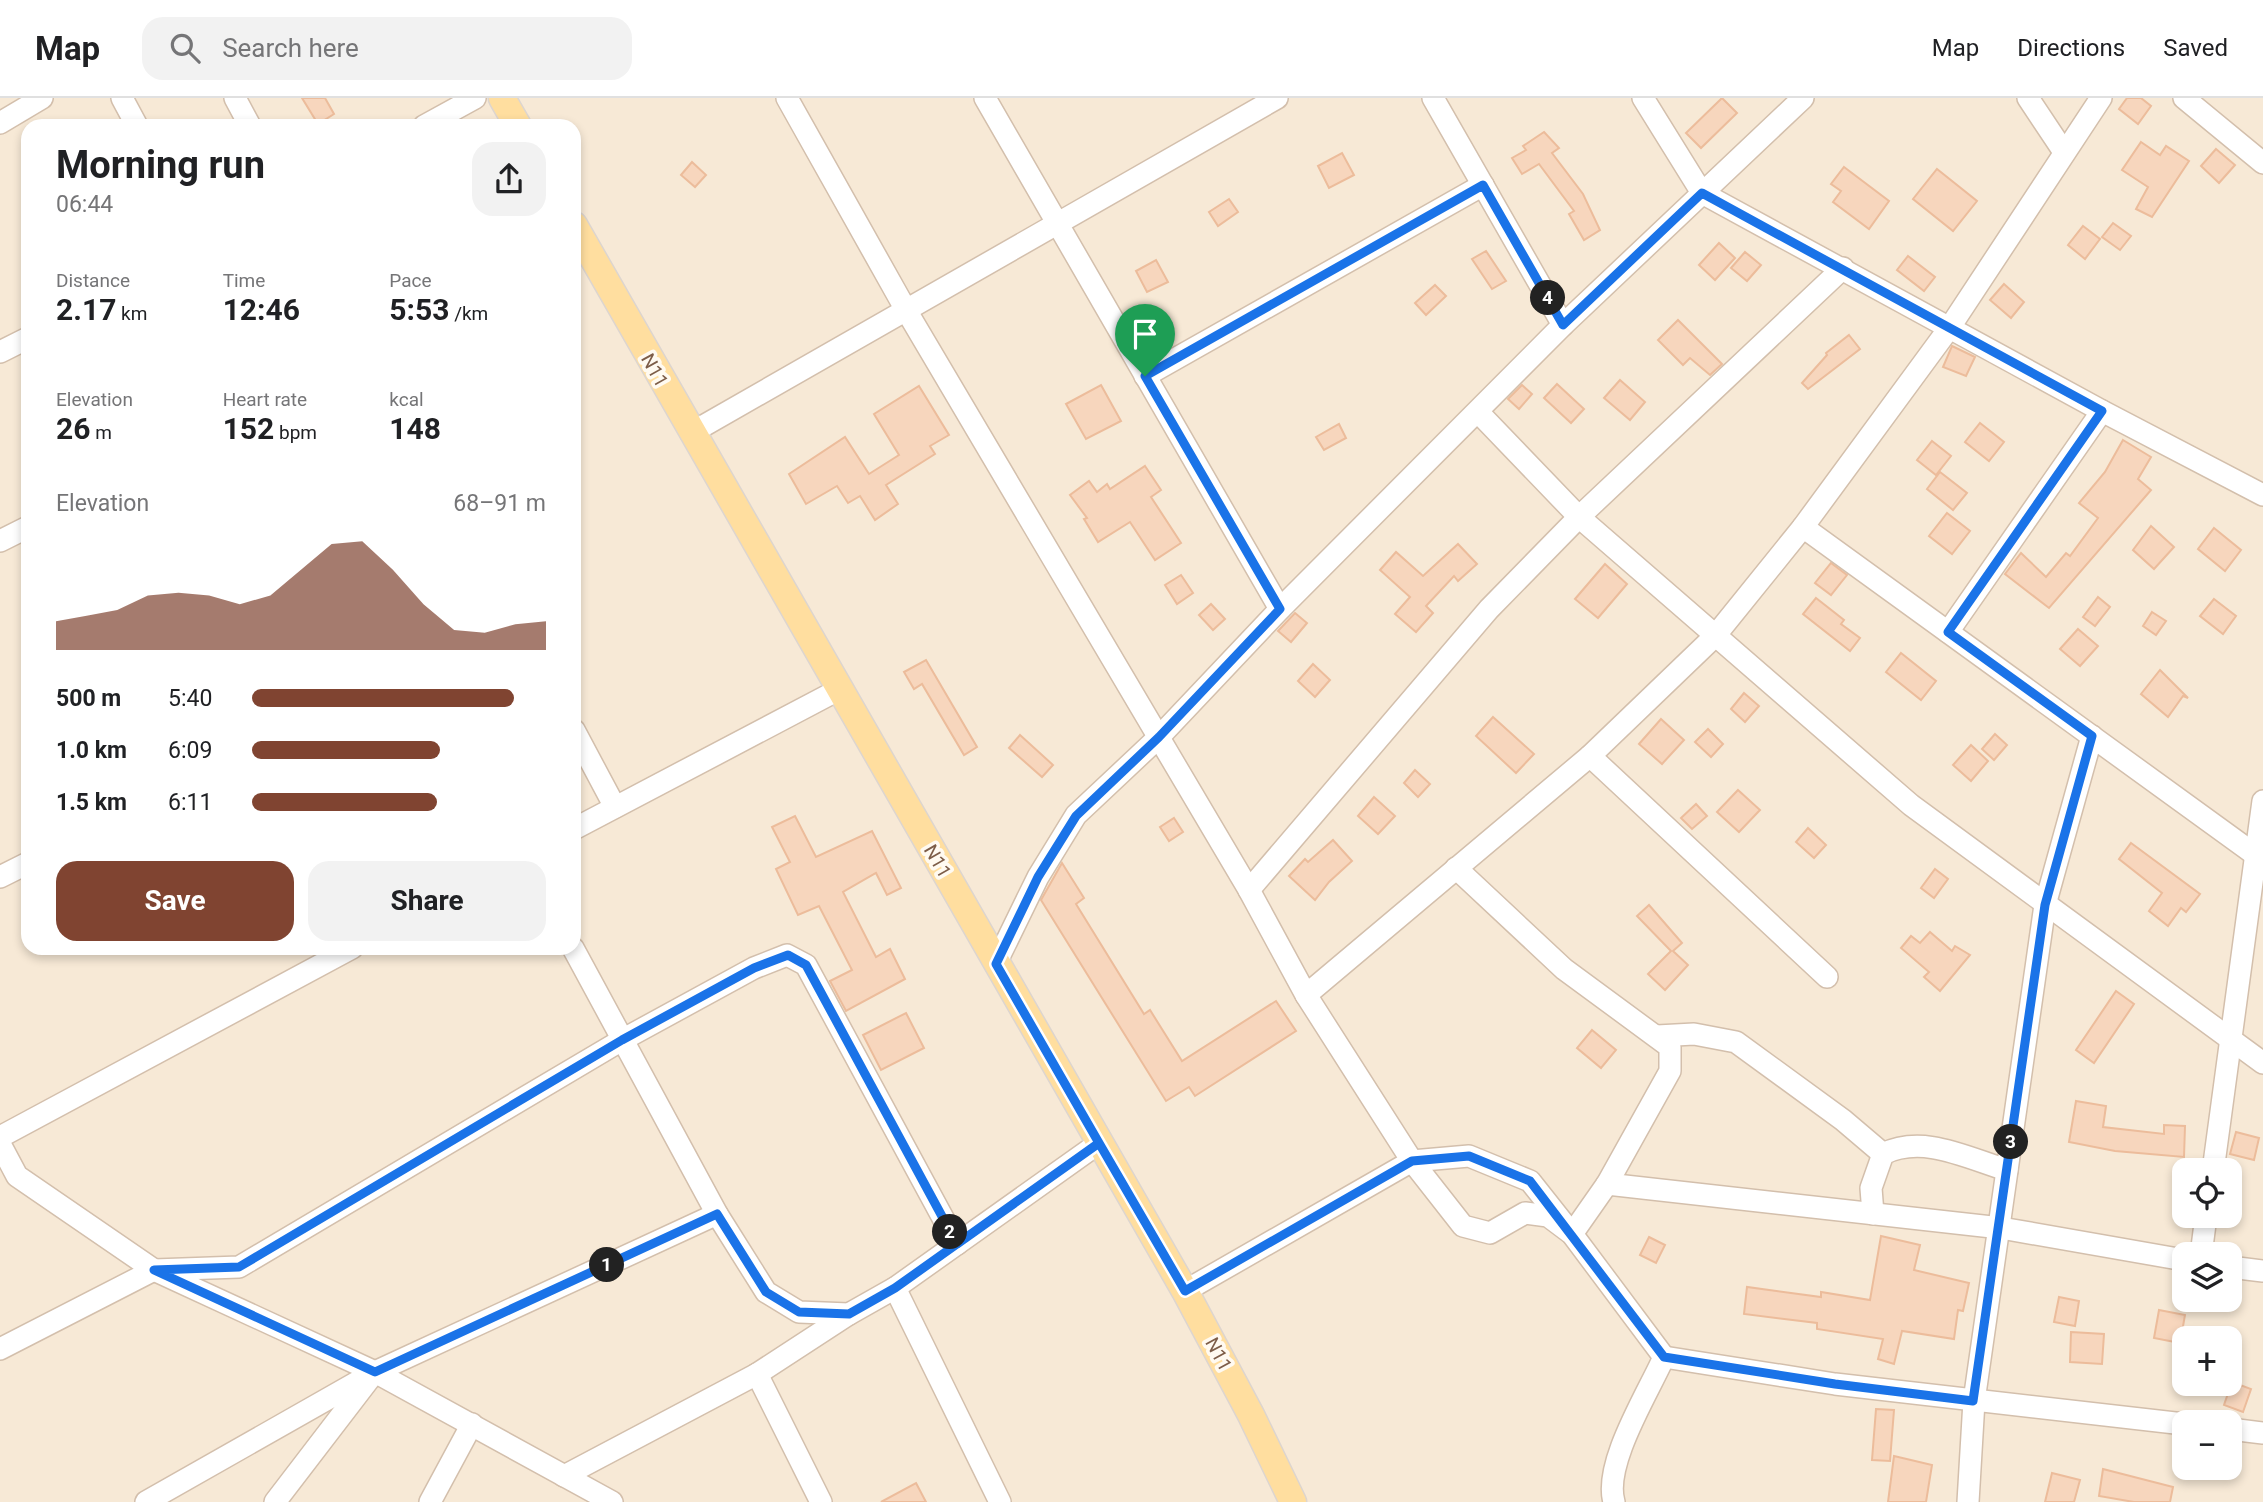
<!DOCTYPE html>
<html lang="en">
<head>
<meta charset="utf-8">
<style>
  body { margin:0; font-family:Roboto,sans-serif; background:#f2f2f2; color:#202124; height:100vh; display:flex; flex-direction:column; font-size:26px; white-space:nowrap }
  * { box-sizing:border-box; margin:0 }
  p { font-size:23px; color:#757577 }
  .icon { flex:none; width:38px; height:38px; fill:none; stroke:currentColor; stroke-width:2; stroke-linecap:round; stroke-linejoin:round }
  .map { position:relative; flex:1; overflow:hidden }
  .side { position:absolute; left:21px; top:21px; width:560px; height:836px; display:flex; flex-direction:column; background:#fff; border-radius:21px; box-shadow:0 4px 10px #0003 }
  .side>* { flex:none }
  .controls { position:absolute; left:2172px; top:1060px; display:grid; gap:14px }
  .controls a { display:grid; place-items:center; width:70px; height:70px; border-radius:14px; background:#fff; box-shadow:0 4px 10px #0003; font-size:35px }
  .pin { position:absolute; display:grid; place-items:center; width:60px; height:60px; color:#fff; margin:-72px -30px; border-radius:50% 50% 50% 0; rotate:-45deg; box-shadow:0 0 7px #0007 }
  .pin .icon { rotate:45deg }
  .km { position:absolute; width:35px; height:35px; margin:-18px; border-radius:50%; background:#222; color:#fff; font-size:19px; line-height:35px; text-align:center }
  .round { display:grid; place-items:center; flex:none; width:74px; height:74px; border-radius:21px; background:#f2f2f2 }
  .overview { display:flex; align-items:center; justify-content:space-between; height:119px; padding:0 35px }
  h1 { font-size:38px; font-weight:700; line-height:52px }
  .stats { display:grid; grid-template-columns:repeat(3,1fr); gap:10px; height:119px; padding:7px 35px }
  .stats div { display:grid; align-content:center }
  .stats b { font-size:30px; font-weight:700 }
  .stats small { font-size:19px; font-weight:400 }
  .stats p { font-size:19px }
  .chart { height:196px; padding:14px 35px }
  .chart p { display:flex; justify-content:space-between }
  .chart svg { width:100%; height:126px; margin-top:7px; fill:#804431; opacity:.7 }
  .button { display:flex; gap:14px; margin-top:auto; padding:14px 35px }
  .button a { flex:1; height:80px; border-radius:21px; background:#804431; color:#fff; font-size:28px; font-weight:700; line-height:80px; text-align:center }
  .button a+a { background:#f2f2f2; color:#202124 }
  ul { padding:0 35px; list-style:none; font-size:23px }
  li { display:grid; grid-template-columns:112px 84px 1fr; align-items:center; height:52px }
  li i { height:18px; border-radius:9px; background:#804431 }
  header { display:flex; align-items:center; gap:42px; box-sizing:border-box; height:98px; padding:0 35px; background:#fff; border-bottom:2px solid #e0e0e0 }
  header strong { font-size:33px }
  nav { display:flex; gap:38px; margin-inline-start:auto; font-size:24px }
  .search { width:490px; height:63px; background:#f2f2f2; display:flex; align-items:center; gap:18px; box-sizing:border-box; padding:0 24px; border-radius:21px; color:#757577; font-size:26px }
  .map>svg:first-child { display:block }
</style>
</head>
<body>
<header>
<strong>Map</strong>
<div class="search"><svg class="icon" aria-label="search" viewBox="0 0 24 24"><circle cx="10" cy="10" r="6"/><path d="M15 15l6 6"/></svg>Search here</div>
<nav><a>Map</a><a>Directions</a><a>Saved</a></nav>
</header>
<div class="map">
<svg width="2263" height="1404" viewBox="0 0 2263 1404">
  <rect width="100%" height="100%" fill="#fff7e9"/>
  <path fill="#f7e9d6" fill-rule="evenodd" d="M0,0H2263V1404H0ZM28,28H574V850H28ZM2184,1073H2230V1118H2184ZM2184,1157H2230V1202H2184ZM2184,1241H2230V1286H2184ZM2184,1325H2230V1370H2184Z"/>
  <g fill="#f7d6bd" stroke="#ecbc9b" stroke-width="2">
    <polygon points="302,0 325,0 334,16 318,26"/>
    <polygon points="1722,0 1737,15 1701,50 1686,35"/>
    <polygon points="2127,0 2141,0 2151,8 2138,26 2119,11"/>
    <polygon points="1544,34 1559,50 1552,55 1583,96 1600,132 1584,142 1569,116 1574,113 1539,66 1522,76 1512,60 1526,52 1523,48"/>
    <polygon points="2141,44 2160,57 2166,48 2189,63 2152,119 2136,111 2148,89 2122,72"/>
    <polygon points="2216,51 2235,67 2219,85 2201,68"/>
    <polygon points="1342,55 1354,77 1329,90 1318,68"/>
    <polygon points="692,64 706,77 695,89 681,77"/>
    <polygon points="1844,69 1889,103 1869,131 1833,104 1841,93 1831,86"/>
    <polygon points="1937,71 1977,103 1953,133 1913,101"/>
    <polygon points="1229,101 1238,114 1218,128 1209,114"/>
    <polygon points="2113,125 2131,138 2120,152 2102,139"/>
    <polygon points="2083,128 2100,141 2085,161 2068,147"/>
    <polygon points="1719,145 1735,160 1715,182 1699,167"/>
    <polygon points="1486,153 1506,183 1492,191 1472,161"/>
    <polygon points="1745,154 1761,167 1747,183 1731,170"/>
    <polygon points="1908,158 1935,179 1924,193 1897,172"/>
    <polygon points="1156,162 1168,184 1147,194 1136,173"/>
    <polygon points="2004,186 2024,204 2011,220 1990,202"/>
    <polygon points="1435,187 1446,198 1426,217 1415,205"/>
    <polygon points="1678,222 1722,266 1710,277 1690,260 1683,267 1658,242"/>
    <polygon points="1849,237 1860,251 1808,291 1802,285 1827,257 1826,255"/>
    <polygon points="1952,248 1975,259 1966,278 1943,269"/>
    <polygon points="1620,282 1645,304 1630,322 1604,300"/>
    <polygon points="1557,286 1584,311 1571,325 1544,300"/>
    <polygon points="1101,287 1121,323 1086,341 1066,306"/>
    <polygon points="1522,287 1532,296 1519,311 1508,301"/>
    <polygon points="919,288 949,337 930,348 935,356 886,387 898,406 875,422 860,398 848,405 837,388 806,406 789,376 845,339 869,376 899,357 874,316"/>
    <polygon points="1980,325 2004,344 1989,363 1965,344"/>
    <polygon points="1339,326 1346,340 1324,352 1316,339"/>
    <polygon points="2123,342 2151,359 2138,381 2151,392 2049,510 2005,476 2021,455 2046,479 2066,455 2070,458 2098,420 2079,405 2105,374"/>
    <polygon points="1932,343 1951,358 1936,377 1917,362"/>
    <polygon points="1145,368 1161,392 1151,399 1181,445 1155,462 1130,424 1098,444 1084,421 1087,420 1070,397 1089,383 1097,394 1107,386 1110,391"/>
    <polygon points="1940,374 1967,395 1953,412 1927,391"/>
    <polygon points="1947,415 1970,433 1952,456 1929,438"/>
    <polygon points="2151,428 2174,449 2154,471 2133,452"/>
    <polygon points="2214,430 2241,452 2225,473 2198,451"/>
    <polygon points="1458,446 1477,466 1458,483 1454,478 1426,508 1433,515 1416,534 1395,516 1410,499 1380,472 1396,454 1423,478"/>
    <polygon points="1831,465 1847,477 1831,497 1815,485"/>
    <polygon points="1605,466 1627,486 1598,520 1575,501"/>
    <polygon points="1181,477 1193,495 1177,506 1165,487"/>
    <polygon points="2098,499 2110,509 2095,528 2083,519"/>
    <polygon points="1816,500 1844,522 1841,526 1860,540 1850,553 1803,516"/>
    <polygon points="2214,501 2236,518 2223,536 2200,518"/>
    <polygon points="1211,506 1225,521 1213,532 1199,517"/>
    <polygon points="2152,514 2166,523 2156,537 2143,528"/>
    <polygon points="1295,515 1307,525 1291,544 1278,533"/>
    <polygon points="2078,531 2098,548 2080,568 2060,551"/>
    <polygon points="1901,555 1936,583 1921,602 1886,574"/>
    <polygon points="926,562 977,649 964,657 922,586 914,591 904,574"/>
    <polygon points="1313,566 1330,582 1315,599 1298,583"/>
    <polygon points="2160,572 2188,600 2183,598 2168,619 2141,596"/>
    <polygon points="1744,595 1759,608 1745,624 1731,611"/>
    <polygon points="1493,619 1534,656 1516,675 1476,638"/>
    <polygon points="1661,621 1684,642 1662,666 1639,646"/>
    <polygon points="1708,631 1723,646 1711,659 1695,644"/>
    <polygon points="1995,636 2007,647 1994,662 1982,651"/>
    <polygon points="1020,637 1053,667 1042,679 1009,650"/>
    <polygon points="1971,647 1988,663 1971,683 1953,667"/>
    <polygon points="1415,672 1430,686 1418,699 1404,685"/>
    <polygon points="1738,692 1760,712 1739,734 1717,714"/>
    <polygon points="1374,699 1395,718 1378,736 1358,718"/>
    <polygon points="1696,706 1707,718 1692,731 1681,720"/>
    <polygon points="795,718 816,759 872,733 901,790 887,797 876,775 843,794 876,859 890,851 905,881 846,913 830,883 852,872 819,808 798,817 776,771 790,764 772,729"/>
    <polygon points="1174,720 1183,734 1169,743 1160,729"/>
    <polygon points="1808,730 1826,747 1814,760 1796,744"/>
    <polygon points="1333,742 1352,763 1329,784 1315,802 1289,778 1305,761 1308,764"/>
    <polygon points="2131,745 2200,796 2186,814 2181,810 2168,828 2149,813 2162,795 2119,761"/>
    <polygon points="1062,765 1084,800 1076,806 1144,916 1150,912 1182,963 1276,903 1296,933 1195,998 1189,989 1166,1003 1041,802"/>
    <polygon points="1935,771 1948,781 1934,800 1921,790"/>
    <polygon points="1649,807 1682,845 1673,853 1688,867 1665,892 1648,876 1671,853 1637,818"/>
    <polygon points="1930,834 1952,853 1955,848 1970,857 1940,893 1924,879 1929,874 1901,850 1911,838 1920,845"/>
    <polygon points="2116,893 2134,906 2094,965 2076,952"/>
    <polygon points="906,915 924,950 881,972 863,937"/>
    <polygon points="1592,932 1616,952 1601,970 1577,950"/>
    <polygon points="2076,1003 2106,1008 2103,1029 2164,1036 2164,1027 2185,1028 2184,1059 2115,1053 2069,1044"/>
    <polygon points="2236,1034 2259,1040 2254,1062 2230,1056"/>
    <polygon points="1881,1138 1920,1147 1914,1172 1969,1185 1963,1213 1958,1212 1954,1241 1902,1233 1894,1266 1878,1261 1883,1241 1817,1231 1817,1225 1744,1216 1747,1189 1821,1199 1821,1194 1870,1202"/>
    <polygon points="1649,1139 1665,1147 1656,1165 1640,1157"/>
    <polygon points="2059,1199 2079,1203 2075,1228 2054,1224"/>
    <polygon points="2159,1212 2185,1217 2180,1245 2154,1240"/>
    <polygon points="2071,1234 2104,1236 2102,1266 2070,1264"/>
    <polygon points="2232,1284 2251,1291 2243,1314 2224,1307"/>
    <polygon points="1876,1311 1894,1312 1890,1363 1872,1362"/>
    <polygon points="1894,1358 1932,1367 1926,1404 1888,1404"/>
    <polygon points="2103,1371 2173,1389 2170,1404 2134,1404 2099,1398"/>
    <polygon points="2052,1375 2080,1382 2074,1404 2045,1404"/>
    <polygon points="916,1385 926,1404 881,1404"/>
  </g>
  <g fill="none" stroke-linecap="round" stroke-linejoin="round">
    <g stroke="#d3bfac" stroke-width="24">
      <g id="minor">
        <polyline points="122,0 137,28"/>
        <polyline points="235,0 250,28"/>
        <path d="M787,0L906,212L1249,792L1306,897L1412,1063L1463,1128L1490,1135L1525,1115L1548,1118L1572,1136L1664,1259C1648,1295 1603,1366 1614,1404"/>
        <polyline points="985,0 1280,511"/>
        <polyline points="1433,0 1563,227"/>
        <polyline points="1643,0 1702,95 2102,313 2263,397"/>
        <polyline points="2028,0 2064,54"/>
        <polyline points="2184,0 2263,65"/>
        <polyline points="0,25 42,0"/>
        <polyline points="424,28 475,0"/>
        <polyline points="0,254 28,240"/>
        <polyline points="1145,278 1483,87"/>
        <polyline points="1479,315 1579,419 1911,707 2263,965"/>
        <polyline points="691,335 1277,0"/>
        <polyline points="1803,429 2257,758"/>
        <polyline points="0,443 28,429"/>
        <polyline points="1948,534 2102,313"/>
        <polyline points="574,632 615,709"/>
        <polyline points="1590,658 1827,879"/>
        <polyline points="574,731 840,591"/>
        <polyline points="0,779 28,765"/>
        <polyline points="1249,792 1489,511 1579,419 1843,170"/>
        <polyline points="573,850 717,1116 766,1194 799,1214 849,1216 895,1190 1099,1045"/>
        <polyline points="996,865 1038,779 1076,717 1159,639 1280,511 1563,227 1803,0"/>
        <polyline points="1306,897 1590,658 1715,538 1803,429 1950,229 2101,0"/>
        <polyline points="1657,938 1694,936 1736,944 1843,1022 1883,1056"/>
        <polyline points="0,1039 352,850"/>
        <polyline points="0,1046 17,1078 154,1172 375,1274 612,1404"/>
        <polyline points="2213,1073 2263,703"/>
        <polyline points="1607,1086 2001,1130 2184,1162"/>
        <path d="M1873,1116L1871,1090L1883,1056C1923,1036 1967,1060 2007,1072"/>
        <polyline points="2201,1157 2206,1118"/>
        <polyline points="2230,1169 2263,1173"/>
        <polyline points="895,1190 1000,1404"/>
        <polyline points="1185,1193 1412,1063 1469,1058 1530,1083 1572,1136 1607,1086 1670,973 1670,949 1564,871 1456,770"/>
        <polyline points="0,1251 154,1172 239,1169 622,942 754,870 787,857 806,867 957,1146"/>
        <polyline points="1664,1259 1835,1286 2184,1326"/>
        <polyline points="757,1276 821,1404"/>
        <polyline points="2230,1331 2263,1335"/>
        <polyline points="564,1378 757,1276 849,1216"/>
        <polyline points="146,1404 375,1274 717,1116"/>
        <polyline points="275,1404 370,1280"/>
        <polyline points="430,1404 472,1326"/>
        <polyline points="1968,1404 1974,1303 2045,807 2092,638"/>
      </g>
    </g>
    <g stroke="#ddd5cf" stroke-width="29">
      <g id="major">
        <polyline points="502,0 518,28"/>
        <polyline points="574,127 1185,1193 1251,1317 1293,1404"/>
      </g>
    </g>
    <use href="#minor" stroke="#fff" stroke-width="21"/>
    <use href="#major" stroke="#ffde9f" stroke-width="26"/>
  </g>
  <g fill="none" stroke-linecap="round" stroke-linejoin="round">
    <g stroke="#fff" stroke-width="14">
      <polyline id="route" points="1145,278 1280,511 1159,639 1076,718 1038,779 996,866 1099,1045 895,1190 849,1216 799,1214 766,1194 717,1116 375,1274 154,1172 239,1169 622,942 754,870 788,857 806,867 957,1146 1099,1045 1185,1193 1412,1063 1469,1058 1530,1083 1664,1259 1835,1286 1973,1303 2045,807 2092,638 1948,534 2102,313 1702,95 1563,227 1483,87 1145,278"/>
    </g>
    <use href="#route" stroke="#1a73e8" stroke-width="9"/>
  </g>
  <g text-anchor="middle" stroke-width="7" stroke-linejoin="round" paint-order="stroke">
    <g font-size="19" fill="#7d5d48" stroke="#fffaf1">
      <text transform="translate(655 272) rotate(61)" y="7">N11</text>
      <text transform="translate(938 763) rotate(60)" y="7">N11</text>
      <text transform="translate(1219 1256) rotate(62)" y="7">N11</text>
    </g>
  </g>
</svg>
<div class="controls">
<a><svg class="icon" aria-label="locate" viewBox="0 0 24 24"><circle cx="12" cy="12" r="6"/><path d="M12 2v4M12 18v4M2 12h4M18 12h4"/></svg></a>
<a><svg class="icon" aria-label="layers" viewBox="0 0 24 24"><path d="M12 4l9 5-9 5-9-5zM3 14l9 5 9-5"/></svg></a>
<a>+</a>
<a>−</a>
</div>
<div class="pin" style="left:1145px;top:278px;background:#1e9e55"><svg class="icon" aria-label="arrive" viewBox="0 0 24 24"><path d="M6 21V4h12l-3 4 3 4H6"/></svg></div>
<b class="km" style="left:607px;top:1167px">1</b>
<b class="km" style="left:950px;top:1134px">2</b>
<b class="km" style="left:2011px;top:1044px">3</b>
<b class="km" style="left:1548px;top:200px">4</b>
<section class="side">
<div class="overview"><div><h1>Morning run</h1><p>06:44</p></div><a class="round"><svg class="icon" aria-label="share" viewBox="0 0 24 24"><path d="M12 15V3M7 8l5-5 5 5M5 13v7h14v-7"/></svg></a></div>
<div class="stats">
<div><p>Distance</p><b>2.17<small> km</small></b></div>
<div><p>Time</p><b>12:46</b></div>
<div><p>Pace</p><b>5:53<small> /km</small></b></div>
</div>
<div class="stats">
<div><p>Elevation</p><b>26<small> m</small></b></div>
<div><p>Heart rate</p><b>152<small> bpm</small></b></div>
<div><p>kcal</p><b>148</b></div>
</div>
<div class="chart"><p><span>Elevation</span>68–91 m</p>
<svg viewBox="0 0 160 44" preserveAspectRatio="none"><path d="M0 44V34L10 32L20 30L30 25L40 24L50 25L60 28L70 25L80 16L90 7L100 6L110 16L120 28L130 37L140 38L150 35L160 34V44z"/></svg>
</div>
<ul>
<li><b>500 m</b>5:40<i style="width:89%"></i></li>
<li><b>1.0 km</b>6:09<i style="width:64%"></i></li>
<li><b>1.5 km</b>6:11<i style="width:63%"></i></li>
</ul>
<div class="button"><a>Save</a><a>Share</a></div>
</section>
</div>
</body>
</html>
